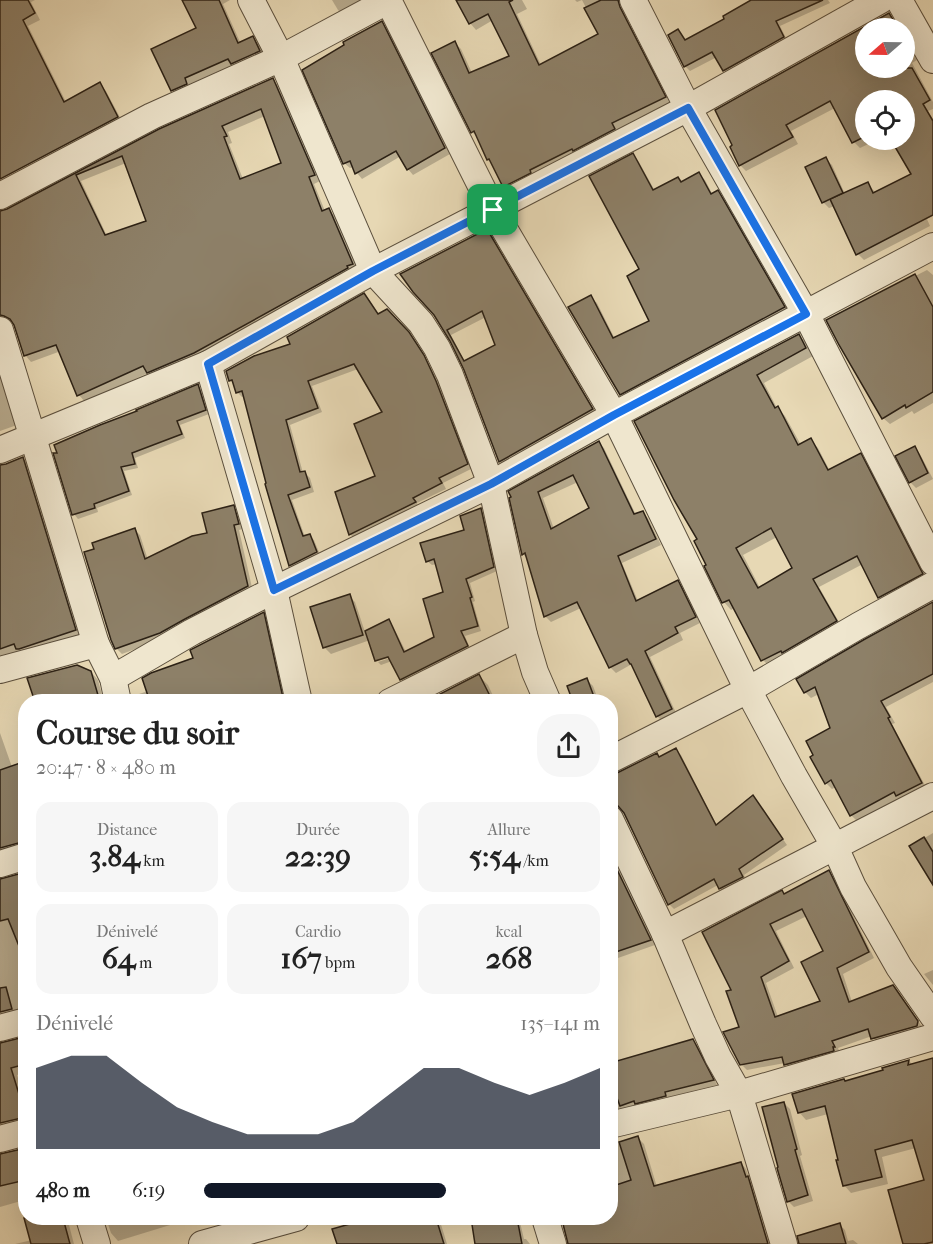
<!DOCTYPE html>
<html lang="fr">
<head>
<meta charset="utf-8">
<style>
  body { margin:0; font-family:"IM FELL French Canon",serif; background:#f6f6f6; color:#222; height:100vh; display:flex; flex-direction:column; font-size:22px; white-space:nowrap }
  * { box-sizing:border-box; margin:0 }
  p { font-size:20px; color:#767676 }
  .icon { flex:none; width:33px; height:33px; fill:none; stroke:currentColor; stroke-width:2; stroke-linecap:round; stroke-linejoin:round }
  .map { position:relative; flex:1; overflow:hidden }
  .side { position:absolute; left:18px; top:694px; width:600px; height:531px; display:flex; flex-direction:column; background:#fff; border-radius:24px; box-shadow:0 6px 24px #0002 }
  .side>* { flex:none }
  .needle { width:39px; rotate:250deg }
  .tools { position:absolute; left:855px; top:18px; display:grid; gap:12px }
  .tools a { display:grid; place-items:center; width:60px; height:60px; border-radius:50%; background:#fff; box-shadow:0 6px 24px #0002; font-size:30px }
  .pin { position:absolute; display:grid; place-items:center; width:51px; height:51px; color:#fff; margin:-26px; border-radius:12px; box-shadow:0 3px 9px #0006 }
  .round { display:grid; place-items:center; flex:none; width:63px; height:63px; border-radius:24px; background:#f6f6f6 }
  .summary { display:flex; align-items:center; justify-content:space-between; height:102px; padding:0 18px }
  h1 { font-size:33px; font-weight:700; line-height:45px }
  .stats { display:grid; grid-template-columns:repeat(3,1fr); gap:9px; height:102px; padding:6px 18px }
  .stats div { display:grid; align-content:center; border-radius:15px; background:#f6f6f6; text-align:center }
  .stats b { font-size:30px; font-weight:700 }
  .stats small { font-size:16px; font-weight:400 }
  .stats p { font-size:16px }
  .chart { height:168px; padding:12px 18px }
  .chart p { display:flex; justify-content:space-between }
  .chart svg { width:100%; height:108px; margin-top:6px; fill:#111827; opacity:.7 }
  ul { padding:0 18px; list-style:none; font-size:20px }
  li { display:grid; grid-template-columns:96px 72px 1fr; align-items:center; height:45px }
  li i { height:15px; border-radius:8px; background:#111827 }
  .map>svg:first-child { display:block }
</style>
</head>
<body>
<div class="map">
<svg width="933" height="1244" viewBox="0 0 933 1244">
  <rect width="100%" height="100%" fill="#e7d8b4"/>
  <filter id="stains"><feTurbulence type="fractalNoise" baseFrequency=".00333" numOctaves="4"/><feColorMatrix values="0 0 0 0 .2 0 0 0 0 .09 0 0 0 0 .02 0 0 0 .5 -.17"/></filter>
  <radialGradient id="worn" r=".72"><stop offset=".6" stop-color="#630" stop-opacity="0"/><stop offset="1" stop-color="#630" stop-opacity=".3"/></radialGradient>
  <g fill="#0003" fill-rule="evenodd">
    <polygon points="0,0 35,0 31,2 40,20 28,26 66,102 100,84 106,91 123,123 0,188"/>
    <polygon points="184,0 230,0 223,4 241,44 252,38 259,44 266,57 238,70 233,65 190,84 193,90 179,96 172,90 198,29"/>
    <polygon points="332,0 374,0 344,16 338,10"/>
    <polygon points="457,0 522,0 527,9 517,14 541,65 600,35 582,0 577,2 575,0 621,0 624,6 625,15 671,104 617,130 620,136 510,192 504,186 494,164 488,159 479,138 472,132 433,53 455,43 461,49 472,73 511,57 493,20 476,30 470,23"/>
    <polygon points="754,0 828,0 830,3 780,26 788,42 729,75 724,70 717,57 690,71 685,66 678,31 686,41 726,20"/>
    <polygon points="889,14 895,21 899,28 866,28 866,68 904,68 904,38 917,60 912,63 933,102 933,109 928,111 933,119 933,216 927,219 930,226 864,260 858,254 835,206 829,208 823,202 826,159 832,165 845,194 867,183 876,193 913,174 892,140 904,140 904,100 866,100 866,140 877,140 860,148 854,142 835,108 791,131 798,144 746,171 740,165 734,146 717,111"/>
    <polygon points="381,23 387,28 450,154 413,175 408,169 401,156 362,179 357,173 354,167 350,168 344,163"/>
    <path d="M273,80L279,86L320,181L314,184L325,211L329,210L335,216L359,270L154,379L148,373L85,402L79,395L61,351L31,362L25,355L16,325L12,321H3L0,323V212L8,211L159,131ZM265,116L283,163L243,179L229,144L232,143L228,132ZM126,163L148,222L107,236L81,181Z"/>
    <polygon points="633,155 639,162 655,191 682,183 699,174 705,180 713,195 718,192 724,198 790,314 627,400 621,394 590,297 597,303 615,339 651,321 642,270"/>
    <path d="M487,231L492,236L597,415L505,466L500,462L465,369L452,341L435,314ZM486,317L496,346L465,362L451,335Z"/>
    <polygon points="927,270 933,275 933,403 914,414 912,411 890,424 883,418 828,320"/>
    <polygon points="364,295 369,300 379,315 392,316 414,339 428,362 441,387 471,469 443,483 446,489 417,503 419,508 355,539 350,534 377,477 384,413 358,369 312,386 322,412 290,425 303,473 305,473 310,478 314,492 292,500 305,537 309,536 314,540 321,557 295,570 291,565 244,396 242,397 237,392 235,385 230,380 293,345"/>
    <path d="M799,336L807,343L813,356L764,383L777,408L785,416L801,445L811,440L818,448L830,471L860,455L868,463L929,581L887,605L879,597L863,564L819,587L843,629L770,667L763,660L735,608L731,610L724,602L699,540L636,422ZM777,537L794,569L760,588L743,555Z"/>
    <polygon points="0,370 17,425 0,431"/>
    <polygon points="198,386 202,390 209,414 180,425 185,438 135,458 138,468 124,471 132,495 97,508 98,512 78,519 74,514 55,454"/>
    <path d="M599,443L604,448L636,515L642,512L648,518L661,545L622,563L638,601L677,581L683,587L700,623L680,633L683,640L650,657L677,715L663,722L657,716L632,664L616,673L610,667L581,608L551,622L545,616L528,559L523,554L511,499ZM578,482L591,509L554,529L543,498Z"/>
    <polygon points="914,448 920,454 933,479 916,488 910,482"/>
    <polygon points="23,458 29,465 81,636 24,655 20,651 0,658 0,466"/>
    <polygon points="233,508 239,514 243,529 239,530 253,592 165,638 122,654 116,648 135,530 140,535 148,560 209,534"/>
    <polygon points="480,510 485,514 497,571 470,583 475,601 473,602 481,631 465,636 471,651 405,684 401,679 392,661 381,665 378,662 396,656 395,653 377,659 377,661 370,640 331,654 325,648 312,608 349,596 355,602 365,632 389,621 393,626 406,652 436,638 445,593 437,564 432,565 427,561 466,531"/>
    <polygon points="933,603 933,682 886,707 895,723 892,724 927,789 903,801 900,798 857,821 851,815 836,787 832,789 826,783 831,729 819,694 811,698 805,692"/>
    <polygon points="263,614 270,621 288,702 133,702 133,696 148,691"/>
    <polygon points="91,672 98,680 104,702 36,702"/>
    <polygon points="479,676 488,685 496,702 446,702"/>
    <polygon points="587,680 593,686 599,702 574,702"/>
    <polygon points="0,733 12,767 26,763 26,849 0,858"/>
    <polygon points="676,750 681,755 717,826 753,797 758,803 787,845 744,875 747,882 725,894 718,885 674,909 669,904 625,811 616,804 617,775 657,755 660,758"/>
    <polygon points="933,833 933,874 911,846"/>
    <polygon points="610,852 655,945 618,958 613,953 610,946"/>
    <path d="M829,872L835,878L874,958L843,974L852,1002L893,987L899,993L923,1028L879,1045L872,1036L838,1048L840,1053L792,1071L785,1063L747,1070L741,1064V1029L734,990L782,892L785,895ZM807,916L825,952L822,1002L778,1017L766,983L794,968L776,931Z"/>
    <polygon points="26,873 26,1014 0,1022 0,880"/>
    <polygon points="933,970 933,985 924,974"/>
    <polygon points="26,1038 26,1073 17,1075 26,1103 26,1126 0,1133 0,1044"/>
    <polygon points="693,1041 698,1046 717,1085 669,1097 670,1100 610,1116 610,1077"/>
    <polygon points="933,1059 933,1244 904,1244 926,1181 916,1148 882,1157 888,1184 851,1193 844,1185 840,1161 828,1114 806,1120 799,1112 845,1082 885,1071 909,1061 913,1065"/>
    <polygon points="784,1103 790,1109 802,1155 800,1156 813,1201 794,1207 788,1201"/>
    <polygon points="638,1138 644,1144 657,1187 741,1163 746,1169 750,1180 753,1184 771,1244 569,1244 562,1218 610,1218 610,1146"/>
    <polygon points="26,1149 26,1217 21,1201 0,1207 0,1155"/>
    <polygon points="26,1218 83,1218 81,1222 69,1225 74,1244 15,1244 32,1240"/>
    <polygon points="106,1218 193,1218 118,1241 111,1233"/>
    <polygon points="376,1218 439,1218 447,1244 338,1244"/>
    <polygon points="473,1218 519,1218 524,1239 526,1239 530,1244 477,1244"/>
    <polygon points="839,1224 845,1230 848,1241 853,1240 858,1244 803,1244"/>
  </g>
  <g fill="#8d8068" stroke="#2c2115" stroke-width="1.5" fill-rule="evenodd">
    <polygon points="0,0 28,0 35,13 23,20 64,102 100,82 118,117 0,179"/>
    <polygon points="182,0 219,0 238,43 253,36 260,51 231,64 228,59 185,78 187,84 171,91 151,49 196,28"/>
    <polygon points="456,0 513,0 509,2 539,65 598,34 584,8 601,0 618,0 620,7 666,97 612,123 615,129 573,151 572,149 530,170 531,173 503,187 489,159 487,160 474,131 471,133 431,53 455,41 469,73 509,56 488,14 469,24"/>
    <polygon points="751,0 823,0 776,21 784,37 723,71 712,52 684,67 668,35 678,29 685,40 724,19 723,16"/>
    <polygon points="889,13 898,28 866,28 866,68 912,68 930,100 923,104 933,121 933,215 856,255 830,199 868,182 873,193 911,174 891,140 904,140 904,100 866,100 866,136 852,143 830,101 786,125 793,137 739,166 730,147 732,145 715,110"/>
    <polygon points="382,21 445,148 407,170 396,151 355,174 350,161 343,164 302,70 344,45 343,42"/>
    <path d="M273,78L315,175L309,177L322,211L329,208L353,264L347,266L348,268L194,353L147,373L143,366L77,396L56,345L24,356L14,325L10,319L4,316L0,315V211L7,209L159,129ZM261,109L281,163L240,179L224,137L227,136L222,126ZM122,156L146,221L105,235L76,175Z"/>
    <polygon points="633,153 653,190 678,177 681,182 699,172 711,194 718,190 785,307 620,395 568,307 591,295 613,338 649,321 627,276 639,269 589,176"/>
    <polygon points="826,157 843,193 822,203 805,167"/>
    <path d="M487,229L593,409L499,462L464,370L450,341L434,315L413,292L400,274ZM482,311L495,345L464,361L447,330Z"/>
    <polygon points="915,274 933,307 933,392 906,408 905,405 882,419 839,345 826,320"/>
    <polygon points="364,293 378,314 387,309 409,332 424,355 436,381 468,464 439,478 442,483 413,498 416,502 349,535 335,492 375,476 354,424 382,412 354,364 308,381 318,408 286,420 300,472 305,471 310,487 288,495 303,536 310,534 317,552 289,566 265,484 266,483 242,391 236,393 232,380 229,381 226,371 254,356 290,344 287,337"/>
    <path d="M799,334L806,348L757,375L775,408L778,406L798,445L811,438L828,470L861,453L923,574L878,598L857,556L813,579L837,621L782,653L781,651L761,661L729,600L722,603L704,566L706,565L694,541L697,539L674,500L634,421ZM771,528L792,568L758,588L736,548Z"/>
    <polygon points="198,384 206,410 177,421 182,434 132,453 135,464 121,467 129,491 94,504 95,508 72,515 53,453 57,453 54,445 100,425 137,411 136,410"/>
    <path d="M599,441L634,514L643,511L656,539L618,556L636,601L678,580L696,617L675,627L678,633L645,651L672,709L656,717L631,664H630L627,659L609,668L577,602L544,617L525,553L522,555L509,498L511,497L508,491ZM573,475L589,508L551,529L538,492Z"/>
    <polygon points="915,446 928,473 909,483 895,456"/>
    <polygon points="23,457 76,630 19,649 16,649 14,644 0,649 0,465 6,464"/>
    <polygon points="234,505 239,524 234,525 248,586 185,619 160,633 115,649 111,640 84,552 94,549 92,543 135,528 145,559 192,536 207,533 202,513"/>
    <polygon points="481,508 494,567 466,579 472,597 470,598 478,626 461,631 468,646 400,680 388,657 375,661 365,631 389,619 404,652 434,637 423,599 443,592 434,559 426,562 420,543 464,530 460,516"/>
    <polygon points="350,594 363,635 323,648 310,607"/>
    <polygon points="933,602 933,674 881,701 890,717 888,718 922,783 896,796 894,792 850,816 831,780 825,784 810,757 813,755 806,741 830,728 815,687 804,693 796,679 865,639"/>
    <polygon points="264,612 284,702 150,702 142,678 151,673 193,658 190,650"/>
    <polygon points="77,665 91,671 100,702 35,702 27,678"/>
    <polygon points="479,674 493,702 444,702 440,694"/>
    <polygon points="587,678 596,702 573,702 567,686"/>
    <polygon points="676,748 716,825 753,795 783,839 739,869 743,877 719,889 714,879 668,905 624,813 618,806 610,804 610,775 617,773 657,753 659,757"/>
    <polygon points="26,761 26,841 0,848 0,770"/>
    <polygon points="924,837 933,852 933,885 909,846"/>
    <polygon points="610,855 651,940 610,954"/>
    <path d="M829,870L869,952L837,968L849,1002L893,985L918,1021L917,1026L871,1039L868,1029L832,1041L835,1047H833L834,1051L784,1065L782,1057L740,1065L723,1032L739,1027L726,991L731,990L702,932L782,890L784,894ZM802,909L823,951L801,962L820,1001L775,1017L761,977L789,961L770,924Z"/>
    <polygon points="26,872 26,961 25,961 8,919 0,921 0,879"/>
    <polygon points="6,987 12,1009 0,1012 0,988"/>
    <polygon points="20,1038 26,1064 11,1068 26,1117 0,1123 0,1043"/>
    <polygon points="693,1039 714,1080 665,1092 666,1096 635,1104 634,1101 620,1106 610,1079 610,1063"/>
    <polygon points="933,1058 933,1242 924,1244 903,1244 888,1190 924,1180 912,1140 875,1150 882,1177 843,1186 836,1160 838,1160 825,1106 798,1113 792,1094 844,1079 845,1081 883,1070 882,1068 909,1060 908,1065"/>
    <polygon points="784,1102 797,1149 795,1150 808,1195 787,1202 777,1168 778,1167 762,1107"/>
    <polygon points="638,1136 654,1186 741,1162 746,1177 748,1176 768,1244 568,1244 563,1224 582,1218 610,1218 610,1187 631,1180 619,1142"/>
    <polygon points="26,1148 26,1180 0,1186 0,1154"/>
    <polygon points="24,1218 63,1218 70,1244 31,1244"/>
    <polygon points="371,1218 436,1218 444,1244 337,1244 332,1229"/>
    <polygon points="471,1218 517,1218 522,1244 475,1244"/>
    <polygon points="840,1223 846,1244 799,1244 797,1236"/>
  </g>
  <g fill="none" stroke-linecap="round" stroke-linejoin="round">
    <g stroke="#5b4f3d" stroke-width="28">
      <g id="minor">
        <polyline points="251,0 281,58 373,271 421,323 437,348 450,375 491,484 524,635 535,672 548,702"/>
        <polyline points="388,0 493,210 614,415 748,690 794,776 835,847 853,887 879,932 899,967 933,1016"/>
        <polyline points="633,0 688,108 806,314 933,562"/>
        <polyline points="899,0 933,60"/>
        <polyline points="0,196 152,116 281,58 389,0"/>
        <polyline points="0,330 96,644 113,678 118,702"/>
        <polyline points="208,364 274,590 299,702"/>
        <polyline points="0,450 208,364 373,271 688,108 881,0"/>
        <polyline points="0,670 96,644"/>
        <polyline points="113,678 192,632 274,590 491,484 614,415 933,246"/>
        <polyline points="390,702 524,635"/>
        <polyline points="610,760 748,690 858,626 933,585"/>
        <polyline points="610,819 665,934 703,1024 718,1057 739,1094 784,1244"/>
        <polyline points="0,864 26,856"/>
        <polyline points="665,934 933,796"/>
        <polyline points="0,1028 26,1021"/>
        <polyline points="610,1125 739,1094 933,1037"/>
        <polyline points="0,1139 26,1132"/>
        <polyline points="89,1218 97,1244"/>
        <polyline points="545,1218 553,1244"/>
        <polyline points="202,1244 296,1218"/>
      </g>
    </g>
    <use href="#minor" stroke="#efe6ce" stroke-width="26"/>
  </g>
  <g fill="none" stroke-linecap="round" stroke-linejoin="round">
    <g stroke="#fff" stroke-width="12">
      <polygon id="route" points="688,108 806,314 614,415 491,484 274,590 208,364 373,271"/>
    </g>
    <use href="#route" stroke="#1a73e8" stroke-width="8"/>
  </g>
  <rect width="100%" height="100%" filter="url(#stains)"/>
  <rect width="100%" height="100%" fill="url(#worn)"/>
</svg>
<div class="tools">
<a><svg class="needle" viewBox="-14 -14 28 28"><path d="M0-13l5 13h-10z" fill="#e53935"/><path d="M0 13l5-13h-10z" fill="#767676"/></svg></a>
<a><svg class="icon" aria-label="locate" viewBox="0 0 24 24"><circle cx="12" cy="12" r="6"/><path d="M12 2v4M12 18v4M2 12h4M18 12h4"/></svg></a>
</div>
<div class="pin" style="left:493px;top:210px;background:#1e9e55"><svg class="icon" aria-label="arrive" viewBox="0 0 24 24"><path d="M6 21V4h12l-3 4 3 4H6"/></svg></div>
<section class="side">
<div class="summary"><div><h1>Course du soir</h1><p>20:47 · 8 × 480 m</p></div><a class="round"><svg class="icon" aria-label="share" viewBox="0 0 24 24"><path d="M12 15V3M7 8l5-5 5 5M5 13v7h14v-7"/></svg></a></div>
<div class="stats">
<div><p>Distance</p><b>3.84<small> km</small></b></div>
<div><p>Durée</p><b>22:39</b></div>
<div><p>Allure</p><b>5:54<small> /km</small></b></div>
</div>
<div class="stats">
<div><p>Dénivelé</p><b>64<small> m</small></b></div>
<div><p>Cardio</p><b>167<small> bpm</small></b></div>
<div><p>kcal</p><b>268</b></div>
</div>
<div class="chart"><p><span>Dénivelé</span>135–141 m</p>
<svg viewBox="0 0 160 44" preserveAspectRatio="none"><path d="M0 44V11L10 6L20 6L30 17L40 27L50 33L60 38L70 38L80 38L90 33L100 22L110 11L120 11L130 17L140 22L150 17L160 11V44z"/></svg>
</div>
<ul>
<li><b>480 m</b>6:19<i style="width:61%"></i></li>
</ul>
</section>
</div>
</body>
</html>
